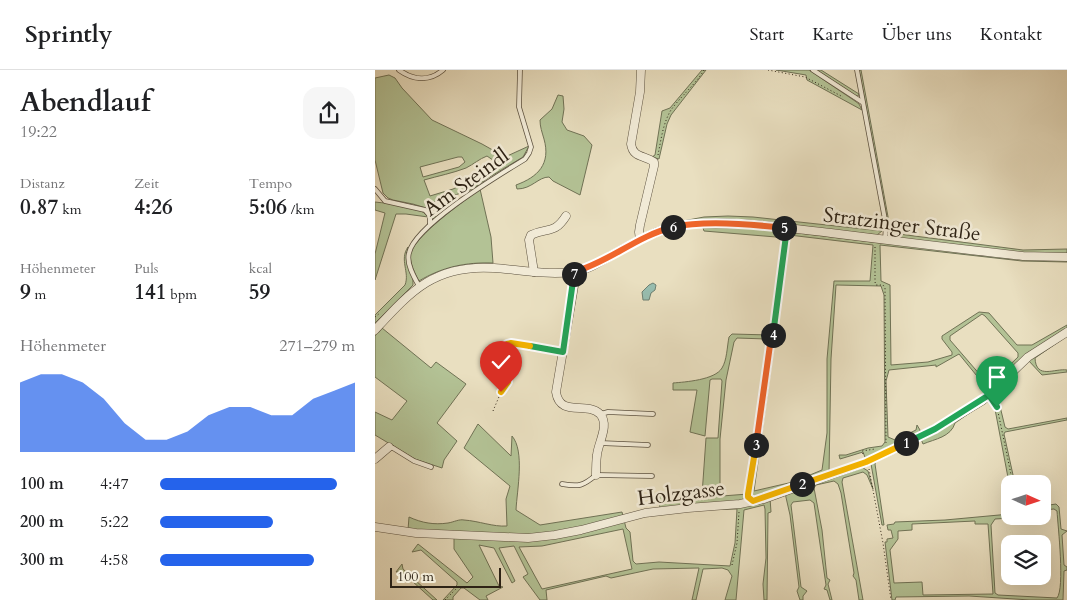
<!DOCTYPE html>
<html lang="de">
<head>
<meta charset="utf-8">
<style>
  body { margin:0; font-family:Cardo,serif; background:#f6f6f6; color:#202124; height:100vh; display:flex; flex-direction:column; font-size:19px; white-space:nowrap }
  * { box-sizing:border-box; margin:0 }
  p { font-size:16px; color:#757577 }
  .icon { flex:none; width:28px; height:28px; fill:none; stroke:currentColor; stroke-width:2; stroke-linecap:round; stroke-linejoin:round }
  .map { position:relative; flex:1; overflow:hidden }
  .drawer { display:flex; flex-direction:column; background:#fff; width:375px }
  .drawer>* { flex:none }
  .needle { width:32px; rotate:93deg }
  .fabs { position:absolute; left:626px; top:405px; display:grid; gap:10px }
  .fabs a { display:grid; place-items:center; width:50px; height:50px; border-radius:10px; background:#fff; box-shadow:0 5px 20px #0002; font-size:25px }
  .scale { position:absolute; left:15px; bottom:12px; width:111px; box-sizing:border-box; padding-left:5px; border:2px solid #2e2315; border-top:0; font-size:14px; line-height:18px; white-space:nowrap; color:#2e2315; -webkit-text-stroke:4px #f1ead6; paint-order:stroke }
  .pin { position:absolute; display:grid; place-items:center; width:42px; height:42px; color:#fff; margin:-51px -21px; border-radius:50% 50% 50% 0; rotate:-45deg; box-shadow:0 0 5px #0007 }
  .pin .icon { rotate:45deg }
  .km { position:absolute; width:25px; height:25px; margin:-12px; border-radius:50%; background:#222; color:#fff; font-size:14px; line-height:25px; text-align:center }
  .round { display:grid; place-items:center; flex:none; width:52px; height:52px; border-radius:15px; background:#f6f6f6 }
  .head { display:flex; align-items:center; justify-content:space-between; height:85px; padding:0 20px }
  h1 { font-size:28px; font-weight:700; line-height:38px }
  .figures { display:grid; grid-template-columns:repeat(3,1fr); gap:8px; height:85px; padding:5px 20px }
  .figures div { display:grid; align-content:center }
  .figures b { font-size:21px; font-weight:700 }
  .figures small { font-size:14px; font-weight:400 }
  .figures p { font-size:14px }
  .chart { height:140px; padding:10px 20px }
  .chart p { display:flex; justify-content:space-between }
  .chart svg { width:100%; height:90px; margin-top:5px; fill:#2563eb; opacity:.7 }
  ul { padding:0 20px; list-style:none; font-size:16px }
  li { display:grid; grid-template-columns:80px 60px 1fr; align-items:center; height:38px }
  li i { height:12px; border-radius:6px; background:#2563eb }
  header { display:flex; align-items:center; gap:30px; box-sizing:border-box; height:70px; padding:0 25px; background:#fff; border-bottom:1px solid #e0e0e0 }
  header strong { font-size:24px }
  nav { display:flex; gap:28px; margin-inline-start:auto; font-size:18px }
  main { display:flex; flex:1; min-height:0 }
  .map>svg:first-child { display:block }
</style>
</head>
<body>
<header>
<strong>Sprintly</strong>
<nav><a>Start</a><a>Karte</a><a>Über uns</a><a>Kontakt</a></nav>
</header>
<main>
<section class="drawer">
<div class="head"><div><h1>Abendlauf</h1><p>19:22</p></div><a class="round"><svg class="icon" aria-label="share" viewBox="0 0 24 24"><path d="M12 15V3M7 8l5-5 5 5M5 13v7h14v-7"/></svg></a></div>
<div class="figures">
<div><p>Distanz</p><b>0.87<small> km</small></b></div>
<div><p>Zeit</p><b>4:26</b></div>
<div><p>Tempo</p><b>5:06<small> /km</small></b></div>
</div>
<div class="figures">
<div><p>Höhenmeter</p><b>9<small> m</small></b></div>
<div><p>Puls</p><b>141<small> bpm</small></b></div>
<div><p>kcal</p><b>59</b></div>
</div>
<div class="chart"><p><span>Höhenmeter</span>271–279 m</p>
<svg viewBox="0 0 160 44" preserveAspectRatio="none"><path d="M0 44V10L10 6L20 6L30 10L40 18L50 30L60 38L70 38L80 34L90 26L100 22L110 22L120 26L130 26L140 18L150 14L160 10V44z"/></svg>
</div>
<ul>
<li><b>100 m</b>4:47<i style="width:91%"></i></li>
<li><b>200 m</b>5:22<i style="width:58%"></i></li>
<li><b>300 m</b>4:58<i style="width:79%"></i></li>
</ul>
</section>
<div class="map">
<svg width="692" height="530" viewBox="0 0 692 530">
  <rect width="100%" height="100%" fill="#e9dfc0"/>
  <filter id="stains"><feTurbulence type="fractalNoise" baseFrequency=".004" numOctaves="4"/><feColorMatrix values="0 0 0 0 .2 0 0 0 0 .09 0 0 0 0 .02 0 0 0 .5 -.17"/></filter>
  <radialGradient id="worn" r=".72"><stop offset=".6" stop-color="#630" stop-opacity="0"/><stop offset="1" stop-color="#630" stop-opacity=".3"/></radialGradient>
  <g fill="#b3c295" stroke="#707255" fill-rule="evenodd">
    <polygon points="327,0 331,0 296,45 292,54 284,89 277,87 280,85 287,41 295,38"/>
    <polygon points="401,0 434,0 480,31 484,34 487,40 432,10 431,5"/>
    <polygon points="441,0 446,0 484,24 483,26 481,26"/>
    <polygon points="484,0 486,0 516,163 648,180 692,179 692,184 648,183 516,168 514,166 513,154"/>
    <path d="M14,5L20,8L27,18L57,50L107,74L130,87L154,76L148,87L113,108L98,119L59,132C55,138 58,142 61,148L58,149L55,141L51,138L38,134L18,130L13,128L8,123L0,90V8ZM112,86L128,97L78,119L55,126L49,110C63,106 78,103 91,98C99,94 104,89 112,86ZM83,87H87L90,92L84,97L48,107L45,97Z"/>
    <path d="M183,25L188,26L189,39L187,52L192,60L209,66L217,75L205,125L178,111L174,107C163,107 157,119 142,119L141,115C163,107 176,94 169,69C167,62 165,57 165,50L177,39Z"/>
    <path d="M105,119L116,167L118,193C91,192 67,197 44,211C40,204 35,193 35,185C38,167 89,131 105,119Z"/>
    <path d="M0,132C15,134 44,134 53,147L31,144H21L0,210V184L10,143L0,140Z"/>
    <polygon points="353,146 378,147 507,161 502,165 383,151 308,151 329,147"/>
    <path d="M328,158H383L505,173L692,189V192L647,191L505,175L506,211L515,215L516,295L553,292L577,285V282L567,269V266L604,242L614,243L642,275H657L692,255V260L615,322L584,284L561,297V295L514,300L511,311L513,367L520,370L541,360L542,355L545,360V364L491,390L488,382L465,389L464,385H471L493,378L507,376L510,372L509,225L506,216L461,215L456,289L454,403L388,427L365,431L285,439L284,426L327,425L331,368H343L347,311L346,309H337L335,310L330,366L315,362L322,320H298V313C310,312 340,310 347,298C352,290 352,277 354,267L357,264L395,265L398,262L403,245L379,421L418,412L447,400L452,363V289L459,211H495L498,175L414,165L413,168L329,161ZM607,244L610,246L643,283V287L616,313L613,314L575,270V266ZM362,268L391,269L393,272L373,424L347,426L345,423V369L351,310L359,272Z"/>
    <path d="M33,177C29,193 39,200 38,215L0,253V245L30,215C35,202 24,190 33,177Z"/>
    <polygon points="7,258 56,298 61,292 91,314 62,353 82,371 69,390 67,398 40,389 0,365 0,342 17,350 32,331 0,307 0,266"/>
    <path d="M692,264V266L660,288C661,310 680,298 692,300V302L667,305L653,290Z"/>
    <polygon points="624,317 623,328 630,357 633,359 692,348 692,350 630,362 629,364 640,414 635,414 635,418 619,334 617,331 620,329 619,324"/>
    <path d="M612,329H615L580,353C576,367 560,369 548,374L546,369Z"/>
    <path d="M103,354L136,386L137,366C150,381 142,420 141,440L165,455L247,442L251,458L255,462L258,491L261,494L284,492L355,496L360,473L362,439L314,440L395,428L396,442L393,443L392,530H389L388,514L391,488L390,439L389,435L369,440L361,530H350L357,506L353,500L347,498L328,499L321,530H317L324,498L278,499L236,508L231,506L171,520L172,530H165L148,507L153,504L139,476L124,478L140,511L137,513L119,478L104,475L124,516L128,517L111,526L113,530H105L89,518H86L78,527V530H68L82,515V512L46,480L37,482L43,474L92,513L98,507L79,479V461L33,460L34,447C47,453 59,455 73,453C79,452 84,449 89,450C104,451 118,457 132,456L131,429L135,416L89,378ZM248,459L257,499L167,519L144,477L167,476Z"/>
    <polygon points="534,374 536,376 501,391 500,394 509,455 507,455 496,394 498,391"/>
    <polygon points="485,396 493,401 498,419 492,405 488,402 468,408 467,412 488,530 484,530 481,510 478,506 479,503 466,423 463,414 459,411 441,415 439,418 447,460 452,508 455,510 453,514 457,530 455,530 452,520 449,519 451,515 439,433 435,430 418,432 416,435 426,517 432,521 428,526 428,530 425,530 422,521 424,517 415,445 410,423"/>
    <path d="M681,434L684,437L686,459L692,461L687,465L689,495L692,497V500L689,501L688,530H655L594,526L521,527L520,530H517L510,472H512V469L518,468L516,460H513L512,455L519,454L520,452L570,450L635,444V446H637L635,448L620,449L616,455L620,523L623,525L682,528C690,518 683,457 682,441L679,439L668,440V436ZM600,451V454H613L618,524L548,525L547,512L519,513L515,480L523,469V461L537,460V454Z"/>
    <polygon points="27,494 28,499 62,530 58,530 27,502 21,502"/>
  </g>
  <polygon fill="#97bdaf" stroke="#6d7f71" points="278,213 281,215 280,220 276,223 274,230 268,230 267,222 274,215"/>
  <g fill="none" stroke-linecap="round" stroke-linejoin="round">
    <g stroke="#5d5240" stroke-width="5.5">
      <g id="service">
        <path d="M24,0C38,10 54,12 68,0"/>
        <polyline points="438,0 487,32"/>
        <polyline points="482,0 511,155 510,170"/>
        <polyline points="0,119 10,131 50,140 55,146 55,154"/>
        <path d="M44,216C39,207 31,193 34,183C40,155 124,105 150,89L154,83L156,77L144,37L145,0"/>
        <polyline points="133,312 130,279 132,274 136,273 187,282"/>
        <polyline points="226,344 233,342 278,344"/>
        <polyline points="225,373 273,375"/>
        <polyline points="14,377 18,378 39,391 56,397"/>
        <path d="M187,414C204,417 208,416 221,405L277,406"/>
      </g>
    </g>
    <g stroke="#5d5240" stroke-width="9">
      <g id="minor">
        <path d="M265,170L264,162L265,155L279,96V92C269,85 258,88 256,74L265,22L266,0"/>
        <path d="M159,202L154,170L156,165C172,157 179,165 191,146"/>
        <path d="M199,202L200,210L181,322C185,348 212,331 225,344C235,355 223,373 222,385C221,392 221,398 221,405"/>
        <path d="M0,260C36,221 60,194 119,198C145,200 171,205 198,202C213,200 226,191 239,184C260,172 284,158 309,155C356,149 409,158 456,163C520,171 584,179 648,186L692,187"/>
        <polyline points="0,389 14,377"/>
        <polyline points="0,457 41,463 153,468 180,465 206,460 270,443 313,438 365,434 389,429 491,392 560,359 607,331 653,287 692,262"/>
      </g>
    </g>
    <g stroke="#2e2315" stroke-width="1" stroke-dasharray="1 2.5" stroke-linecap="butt">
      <polyline points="393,0 430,7 468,27"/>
      <path d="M283,85C286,70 288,53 296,40C306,26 320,15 329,0"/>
      <polyline points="500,177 500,212 501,215 508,215 510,218 511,373"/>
      <polyline points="0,247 5,243"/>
      <polyline points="619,331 622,337 638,414"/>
      <polyline points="118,341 126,322 131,317"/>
      <polyline points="488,384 487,381 500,379"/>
      <polyline points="494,399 508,473 516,530"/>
      <polyline points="373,424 395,275 399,262 411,166"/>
      <polyline points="357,495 362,473 364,442"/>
      <polyline points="70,530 84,516"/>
    </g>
    <use href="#service" stroke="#f1ead6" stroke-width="4"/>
    <use href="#minor" stroke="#f1ead6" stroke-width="8"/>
  </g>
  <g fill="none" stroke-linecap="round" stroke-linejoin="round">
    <g stroke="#fff" stroke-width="10">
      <polyline id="split-1" points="531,373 560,359 614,325 622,337"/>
    </g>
    <g stroke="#fff" stroke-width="10">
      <polyline id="split-2" points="427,414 491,392 531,373"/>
    </g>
    <g stroke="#fff" stroke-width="10">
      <polyline id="split-3" points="381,375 373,424 373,427 378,431 427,414"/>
    </g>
    <g stroke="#fff" stroke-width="10">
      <polyline id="split-4" points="381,375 395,275 398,265"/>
    </g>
    <g stroke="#fff" stroke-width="10">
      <polyline id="split-5" points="398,265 412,158 409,158"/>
    </g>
    <g stroke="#fff" stroke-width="10">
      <path id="split-6" d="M298,157C331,150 375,154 409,158"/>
    </g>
    <g stroke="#fff" stroke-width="10">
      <path id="split-7" d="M199,204V202C234,192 262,166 298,157"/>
    </g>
    <g stroke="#fff" stroke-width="10">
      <polyline id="split-8" points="155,276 188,282 199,204"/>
    </g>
    <g stroke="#fff" stroke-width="10">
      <polyline id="split-9" points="126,322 133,312 130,279 132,274 136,273 155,276"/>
    </g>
    <use href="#split-1" stroke="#22a559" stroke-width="6"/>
    <use href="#split-2" stroke="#f5b400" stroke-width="6"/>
    <use href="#split-3" stroke="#f5b400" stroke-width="6"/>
    <use href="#split-4" stroke="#f0652b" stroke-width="6"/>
    <use href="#split-5" stroke="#22a559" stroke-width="6"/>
    <use href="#split-6" stroke="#f0652b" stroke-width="6"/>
    <use href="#split-7" stroke="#f0652b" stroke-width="6"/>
    <use href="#split-8" stroke="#22a559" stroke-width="6"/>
    <use href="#split-9" stroke="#f5b400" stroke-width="6"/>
  </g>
  <g text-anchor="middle" stroke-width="5" stroke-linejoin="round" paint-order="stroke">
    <g font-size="21" fill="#2e2315" stroke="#f1ead6">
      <text transform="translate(91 112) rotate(-36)" y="7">Am Steindl</text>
      <text transform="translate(527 154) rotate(7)" y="7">Stratzinger Straße</text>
      <text transform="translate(306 423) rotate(-7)" y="7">Holzgasse</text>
    </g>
  </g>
  <rect width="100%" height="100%" filter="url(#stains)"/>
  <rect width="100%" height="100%" fill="url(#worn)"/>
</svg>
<div class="fabs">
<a><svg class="needle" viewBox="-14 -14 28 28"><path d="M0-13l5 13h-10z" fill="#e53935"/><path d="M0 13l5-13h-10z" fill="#757577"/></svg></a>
<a><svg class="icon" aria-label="layers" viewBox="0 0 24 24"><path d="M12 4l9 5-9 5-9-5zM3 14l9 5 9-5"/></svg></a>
</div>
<div class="scale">100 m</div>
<div class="pin" style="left:622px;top:337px;background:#1e9e55"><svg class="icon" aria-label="arrive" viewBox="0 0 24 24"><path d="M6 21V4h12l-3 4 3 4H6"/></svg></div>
<div class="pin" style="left:126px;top:322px;background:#d93025"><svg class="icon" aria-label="check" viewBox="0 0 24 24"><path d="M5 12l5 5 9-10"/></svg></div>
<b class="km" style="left:531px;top:373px">1</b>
<b class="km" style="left:427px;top:414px">2</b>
<b class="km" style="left:381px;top:375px">3</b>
<b class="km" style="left:398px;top:265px">4</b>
<b class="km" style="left:409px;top:158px">5</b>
<b class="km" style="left:298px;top:157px">6</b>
<b class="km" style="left:199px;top:204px">7</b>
</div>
</main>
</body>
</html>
